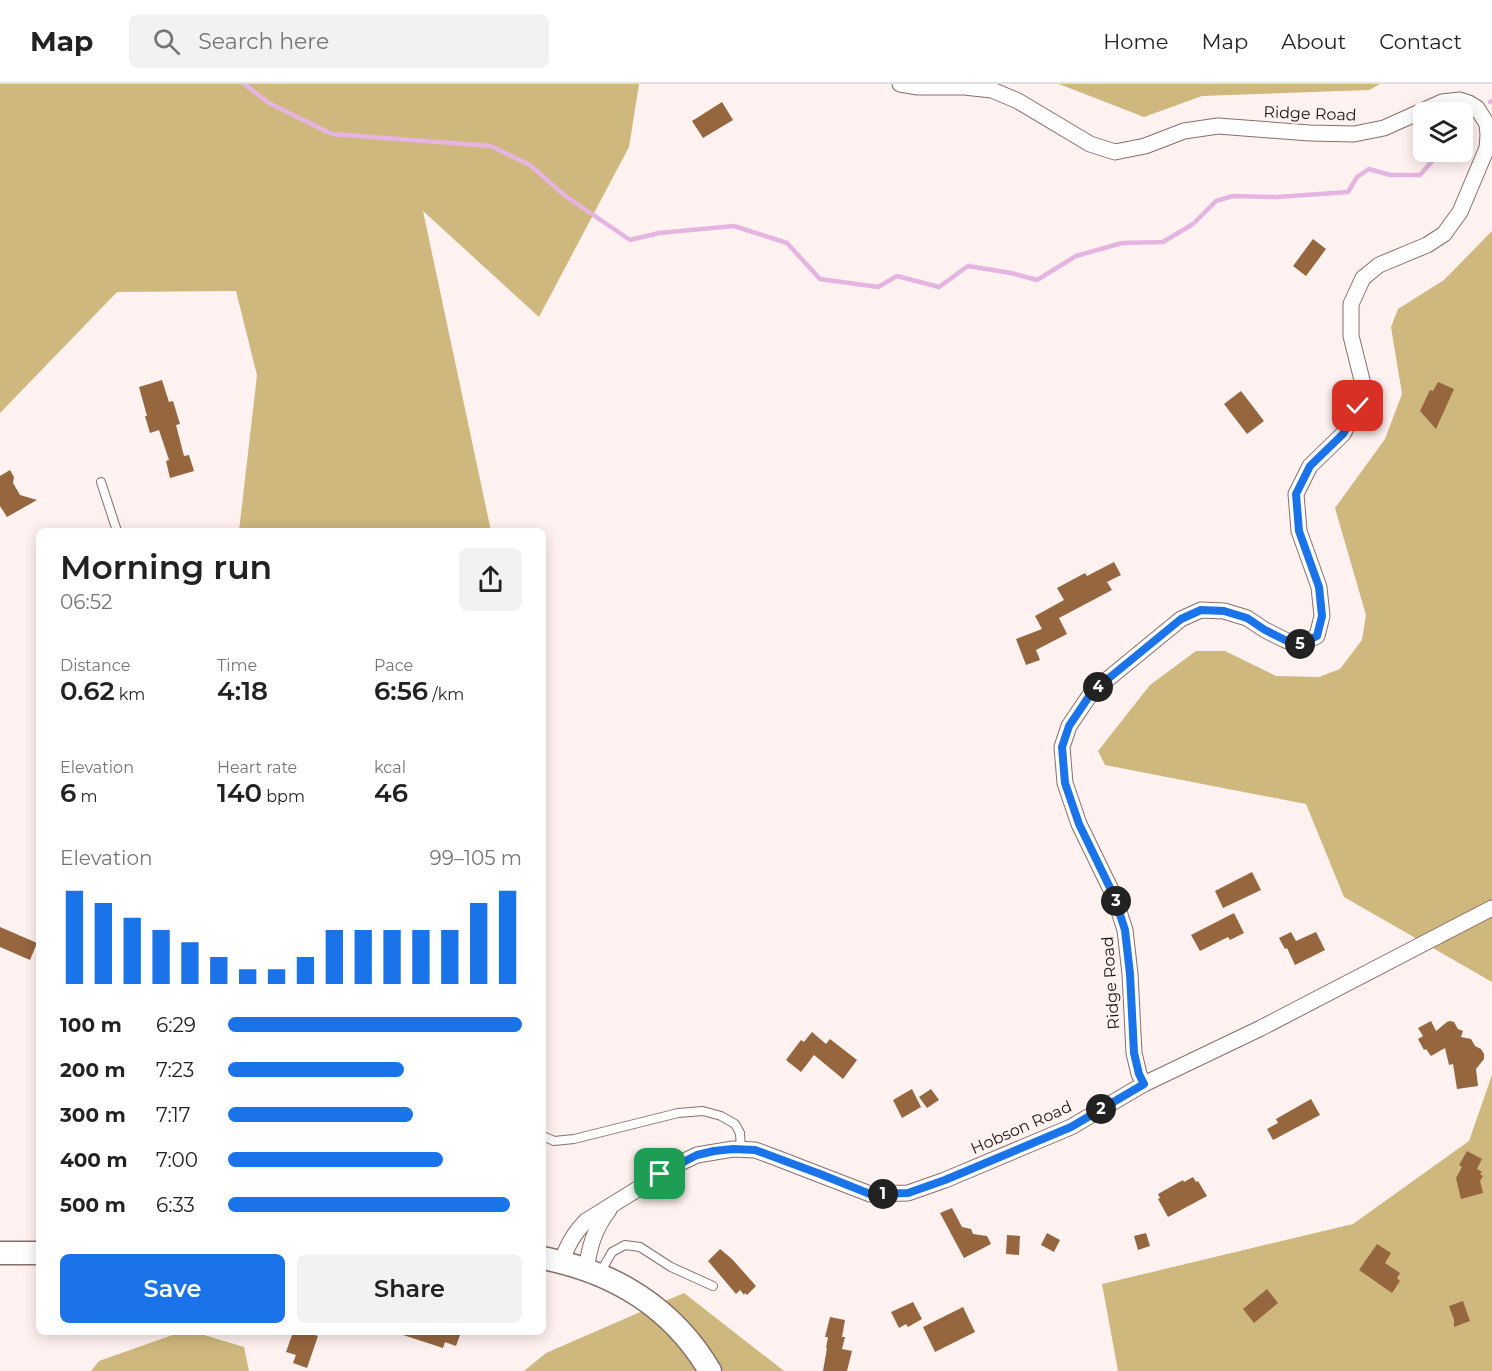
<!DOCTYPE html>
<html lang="en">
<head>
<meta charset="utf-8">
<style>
  body { margin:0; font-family:Montserrat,sans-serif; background:#f2f2f2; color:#222; height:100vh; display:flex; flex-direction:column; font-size:22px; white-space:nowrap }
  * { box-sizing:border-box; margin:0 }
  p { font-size:20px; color:#767676 }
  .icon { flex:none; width:33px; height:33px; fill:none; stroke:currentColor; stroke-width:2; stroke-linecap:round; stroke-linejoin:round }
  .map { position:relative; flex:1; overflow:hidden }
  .sheet { position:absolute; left:36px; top:444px; width:510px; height:807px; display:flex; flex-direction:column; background:#fff; border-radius:9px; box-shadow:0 3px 15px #0003 }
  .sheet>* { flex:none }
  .buttons { position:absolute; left:1413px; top:18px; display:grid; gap:12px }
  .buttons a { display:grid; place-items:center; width:60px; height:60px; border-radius:9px; background:#fff; box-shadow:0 3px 15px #0003; font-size:30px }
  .pin { position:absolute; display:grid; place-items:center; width:51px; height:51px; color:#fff; margin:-26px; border-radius:12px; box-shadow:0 3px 9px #0006 }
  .km { position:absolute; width:30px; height:30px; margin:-15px; border-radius:50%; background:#222; color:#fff; font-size:16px; line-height:30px; text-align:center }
  .round { display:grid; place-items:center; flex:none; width:63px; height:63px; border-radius:9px; background:#f2f2f2 }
  .headline { display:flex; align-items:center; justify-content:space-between; height:102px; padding:0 24px }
  h1 { font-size:33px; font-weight:600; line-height:45px }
  .stats { display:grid; grid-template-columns:repeat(3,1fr); gap:9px; height:102px; padding:6px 24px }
  .stats div { display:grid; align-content:center }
  .stats b { font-size:26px; font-weight:600 }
  .stats small { font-size:16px; font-weight:400 }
  .stats p { font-size:16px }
  .chart { height:168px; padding:12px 24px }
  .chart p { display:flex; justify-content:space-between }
  .chart svg { width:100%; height:108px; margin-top:6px; stroke:#1a73e8; stroke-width:6 }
  .primary-button { display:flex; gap:12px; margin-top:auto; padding:12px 24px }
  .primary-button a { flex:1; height:69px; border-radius:9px; background:#1a73e8; color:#fff; font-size:24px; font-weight:600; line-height:69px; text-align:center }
  .primary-button a+a { background:#f2f2f2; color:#222 }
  ul { padding:0 24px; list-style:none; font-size:20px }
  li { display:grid; grid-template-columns:96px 72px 1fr; align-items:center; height:45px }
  li i { height:15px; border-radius:8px; background:#1a73e8 }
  header { display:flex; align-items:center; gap:36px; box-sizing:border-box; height:84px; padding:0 30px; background:#fff; border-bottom:2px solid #e0e0e0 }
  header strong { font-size:28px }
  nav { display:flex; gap:33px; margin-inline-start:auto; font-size:21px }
  .search { width:420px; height:54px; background:#f2f2f2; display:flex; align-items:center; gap:15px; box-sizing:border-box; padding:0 21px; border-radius:9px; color:#767676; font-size:22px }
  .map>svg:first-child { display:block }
</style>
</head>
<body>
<header>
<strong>Map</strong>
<div class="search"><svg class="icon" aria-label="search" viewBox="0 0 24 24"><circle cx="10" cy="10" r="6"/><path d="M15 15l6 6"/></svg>Search here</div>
<nav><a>Home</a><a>Map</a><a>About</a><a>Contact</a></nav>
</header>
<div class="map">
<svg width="1492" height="1287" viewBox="0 0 1492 1287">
  <rect width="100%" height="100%" fill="#fff2f0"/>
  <g fill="#cfb87d">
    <polygon points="0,0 639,0 629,63 539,233 423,127 491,447 239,447 257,291 236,207 117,208 0,329"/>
    <polygon points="1059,0 1380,0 1369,6 1202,12 1144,33"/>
    <polygon points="1492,147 1492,898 1344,813 1306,720 1105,681 1098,667 1150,601 1196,567 1225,567 1276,592 1319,593 1340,585 1362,556 1366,531 1335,424 1385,355 1402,310 1391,243 1398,225 1444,196"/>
    <polygon points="1492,991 1492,1287 1118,1287 1102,1200 1353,1140 1469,1057"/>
    <polygon points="684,1209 784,1287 524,1287 546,1269"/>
    <polygon points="181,1248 194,1248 244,1263 249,1287 91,1287 99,1277"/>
  </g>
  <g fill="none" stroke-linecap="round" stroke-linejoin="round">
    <g stroke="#e5b4e1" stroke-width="4.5">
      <polyline points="244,0 269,19 332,50 491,62 530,81 564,111 630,156 659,149 734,142 787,159 820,195 878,203 897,192 939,203 968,182 1011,189 1037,196 1076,172 1122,159 1163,158 1193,140 1216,117 1233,112 1277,113 1348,108 1357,93 1369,85 1390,91 1420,91 1440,68"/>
      <polyline points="1490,18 1492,17"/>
      <polyline points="1462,39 1470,31"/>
    </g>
  </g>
  <g fill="#96663f">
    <polygon points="722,18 733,36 703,54 692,37"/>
    <polygon points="1313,155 1326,165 1306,192 1293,182"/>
    <polygon points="162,296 169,318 173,317 180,340 176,341 184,372 189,371 194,387 170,394 166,377 169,376 159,346 150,349 145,332 147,332 139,303"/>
    <polygon points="1438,298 1454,305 1436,345 1420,327 1430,306 1433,307"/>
    <polygon points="1241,307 1264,337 1247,350 1224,320"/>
    <polygon points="10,386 14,393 13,399 20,411 37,416 7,433 0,422 0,392"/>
    <polygon points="1114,478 1121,491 1107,498 1112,506 1059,534 1067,550 1036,566 1040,576 1026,581 1016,555 1042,545 1035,532 1064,516 1057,504 1085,489 1087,492"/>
    <polygon points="1252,788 1261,806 1223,824 1215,807"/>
    <polygon points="1234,829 1244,849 1230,856 1228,853 1200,867 1191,851"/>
    <polygon points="0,843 37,859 30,876 0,863"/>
    <polygon points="1291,848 1296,857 1316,848 1325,866 1295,881 1287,864 1285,865 1279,854"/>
    <polygon points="1431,937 1436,947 1447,938 1450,937 1454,938 1458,945 1463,947 1461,953 1471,955 1475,962 1481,965 1484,970 1484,975 1476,985 1478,1002 1457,1005 1453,980 1449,981 1445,964 1431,972 1426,965 1424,966 1418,955 1423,952 1418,944"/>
    <polygon points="812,948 826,960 830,955 857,976 843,995 814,971 801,988 786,976 801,956 804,958"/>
    <polygon points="912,1005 921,1023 902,1034 893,1016"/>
    <polygon points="931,1005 939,1016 927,1024 919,1013"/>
    <polygon points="1311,1015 1320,1031 1273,1056 1267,1045 1278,1039 1276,1035"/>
    <polygon points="1467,1067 1482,1075 1477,1085 1482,1088 1480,1090 1483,1092 1480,1097 1483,1109 1461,1115 1456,1094 1462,1083 1459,1081"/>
    <polygon points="1193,1093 1196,1098 1198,1097 1207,1112 1168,1133 1158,1115 1160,1114 1158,1110 1183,1096 1184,1098"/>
    <polygon points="952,1124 962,1143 971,1145 973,1150 987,1152 991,1160 964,1174 940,1129"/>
    <polygon points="1047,1149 1060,1156 1054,1168 1041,1161"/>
    <polygon points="1146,1149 1150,1162 1138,1166 1134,1152"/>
    <polygon points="1007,1151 1020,1152 1019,1171 1006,1170"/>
    <polygon points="1377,1160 1391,1169 1385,1179 1400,1189 1397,1194 1400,1197 1392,1209 1359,1186"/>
    <polygon points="720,1165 732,1175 756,1202 747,1211 745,1209 744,1211 740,1206 736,1210 708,1177"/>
    <polygon points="1267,1205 1278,1219 1254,1239 1243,1225"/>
    <polygon points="1463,1217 1470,1237 1454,1243 1454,1236 1449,1222"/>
    <polygon points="913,1218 922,1235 908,1243 906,1240 899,1244 891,1228"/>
    <polygon points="963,1223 975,1248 935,1268 923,1243"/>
    <polygon points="830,1233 845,1236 842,1253 845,1253 842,1265 852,1267 847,1287 823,1287 827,1264 826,1264 828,1253 825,1253"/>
    <polygon points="293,1248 307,1248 318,1252 307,1284 293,1279 296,1271 286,1268"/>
    <polygon points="403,1248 461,1248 456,1262 445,1258 443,1264 403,1251"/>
  </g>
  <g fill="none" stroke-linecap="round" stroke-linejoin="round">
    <g stroke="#886e69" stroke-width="10">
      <g id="lane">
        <polyline points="101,398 117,447"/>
        <polyline points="543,1052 554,1057 574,1055 678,1029 703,1027 721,1032 735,1040 740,1049 741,1066"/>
        <polyline points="600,1189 612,1168 625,1161 640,1163 671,1183 713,1202"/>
      </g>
    </g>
    <g stroke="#886e69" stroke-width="17">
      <g id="street">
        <polyline points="900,0 918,3 964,3 992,6 1018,17 1090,60 1115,68 1145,62 1184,47 1218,42 1310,49 1354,50 1384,44 1442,18 1460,16 1469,19 1477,24 1487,40 1488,51 1487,64 1460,128 1444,150 1427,161 1379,181 1363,194 1351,220 1351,252 1362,296 1358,322 1343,350 1310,382 1296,410 1299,447 1319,503 1322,532 1317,552 1299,561 1285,556 1265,546 1247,534 1224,527 1201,526 1181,535 1092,608 1069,642 1062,663 1065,699 1079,740 1114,812 1125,846 1130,890 1134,969 1139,990 1144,1000"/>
        <path d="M561,1178C568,1161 573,1150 586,1137L678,1080L697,1071L733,1065L755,1066L774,1073L870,1110L908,1109L945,1096L1071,1043L1144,1000L1261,944L1492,824"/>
        <path d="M586,1185C590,1162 594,1145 609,1126"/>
      </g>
    </g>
    <g stroke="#886e69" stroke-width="25">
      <g id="secondary">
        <polyline points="0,1169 39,1169"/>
        <path d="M543,1174C614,1188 673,1224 710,1287"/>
      </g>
    </g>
    <use href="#lane" stroke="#fff" stroke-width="8"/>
    <use href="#street" stroke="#fff" stroke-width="15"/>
    <use href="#secondary" stroke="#fff" stroke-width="22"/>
  </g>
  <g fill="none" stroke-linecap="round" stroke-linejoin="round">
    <g stroke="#fff" stroke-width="12">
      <polyline id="route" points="660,1090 697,1071 714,1067 733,1065 755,1066 820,1090 870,1110 908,1109 945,1096 1071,1043 1144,1000 1139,990 1134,969 1130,890 1125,846 1114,812 1079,740 1065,699 1062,663 1069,642 1092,608 1181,535 1201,526 1224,527 1247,534 1265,546 1285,556 1299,561 1317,552 1322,532 1319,503 1299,447 1296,410 1310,382 1343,350 1358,322"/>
    </g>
    <use href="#route" stroke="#1a73e8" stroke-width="8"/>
  </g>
  <g text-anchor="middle" stroke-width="4.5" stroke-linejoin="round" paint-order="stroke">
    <g font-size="16" fill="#201514" stroke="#fff2f0">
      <text transform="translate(1310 29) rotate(2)" y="6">Ridge Road</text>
      <text transform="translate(1110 899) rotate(-94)" y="6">Ridge Road</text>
      <text transform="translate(1021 1043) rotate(-24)" y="6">Hobson Road</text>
    </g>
  </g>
</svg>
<div class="buttons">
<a><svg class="icon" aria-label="layers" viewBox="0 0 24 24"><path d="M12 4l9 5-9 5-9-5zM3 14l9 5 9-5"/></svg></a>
</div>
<div class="pin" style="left:660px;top:1090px;background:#1e9e55"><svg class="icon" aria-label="arrive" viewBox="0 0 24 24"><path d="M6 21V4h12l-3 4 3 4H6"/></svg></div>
<div class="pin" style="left:1358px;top:322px;background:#d93025"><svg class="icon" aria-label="check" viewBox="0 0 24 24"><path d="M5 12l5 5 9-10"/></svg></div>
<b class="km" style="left:883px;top:1110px">1</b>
<b class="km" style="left:1101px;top:1025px">2</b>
<b class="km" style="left:1116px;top:817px">3</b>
<b class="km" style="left:1098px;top:603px">4</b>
<b class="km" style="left:1300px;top:560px">5</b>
<section class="sheet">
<div class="headline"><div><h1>Morning run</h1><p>06:52</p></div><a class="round"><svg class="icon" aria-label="share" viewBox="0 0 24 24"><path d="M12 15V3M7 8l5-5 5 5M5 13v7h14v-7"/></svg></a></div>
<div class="stats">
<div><p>Distance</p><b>0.62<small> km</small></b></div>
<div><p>Time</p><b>4:18</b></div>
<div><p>Pace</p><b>6:56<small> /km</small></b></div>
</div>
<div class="stats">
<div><p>Elevation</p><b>6<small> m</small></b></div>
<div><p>Heart rate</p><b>140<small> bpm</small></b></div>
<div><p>kcal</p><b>46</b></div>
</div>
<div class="chart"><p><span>Elevation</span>99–105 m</p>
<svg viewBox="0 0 160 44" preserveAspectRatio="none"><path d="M5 44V6M15 44V11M25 44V17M35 44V22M45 44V27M55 44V33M65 44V38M75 44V38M85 44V33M95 44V22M105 44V22M115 44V22M125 44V22M135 44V22M145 44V11M155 44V6"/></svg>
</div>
<ul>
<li><b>100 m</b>6:29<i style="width:100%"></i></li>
<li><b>200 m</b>7:23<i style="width:60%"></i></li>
<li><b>300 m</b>7:17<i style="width:63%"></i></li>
<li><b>400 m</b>7:00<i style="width:73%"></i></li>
<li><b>500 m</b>6:33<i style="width:96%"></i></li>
</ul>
<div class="primary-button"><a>Save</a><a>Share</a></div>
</section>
</div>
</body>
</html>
